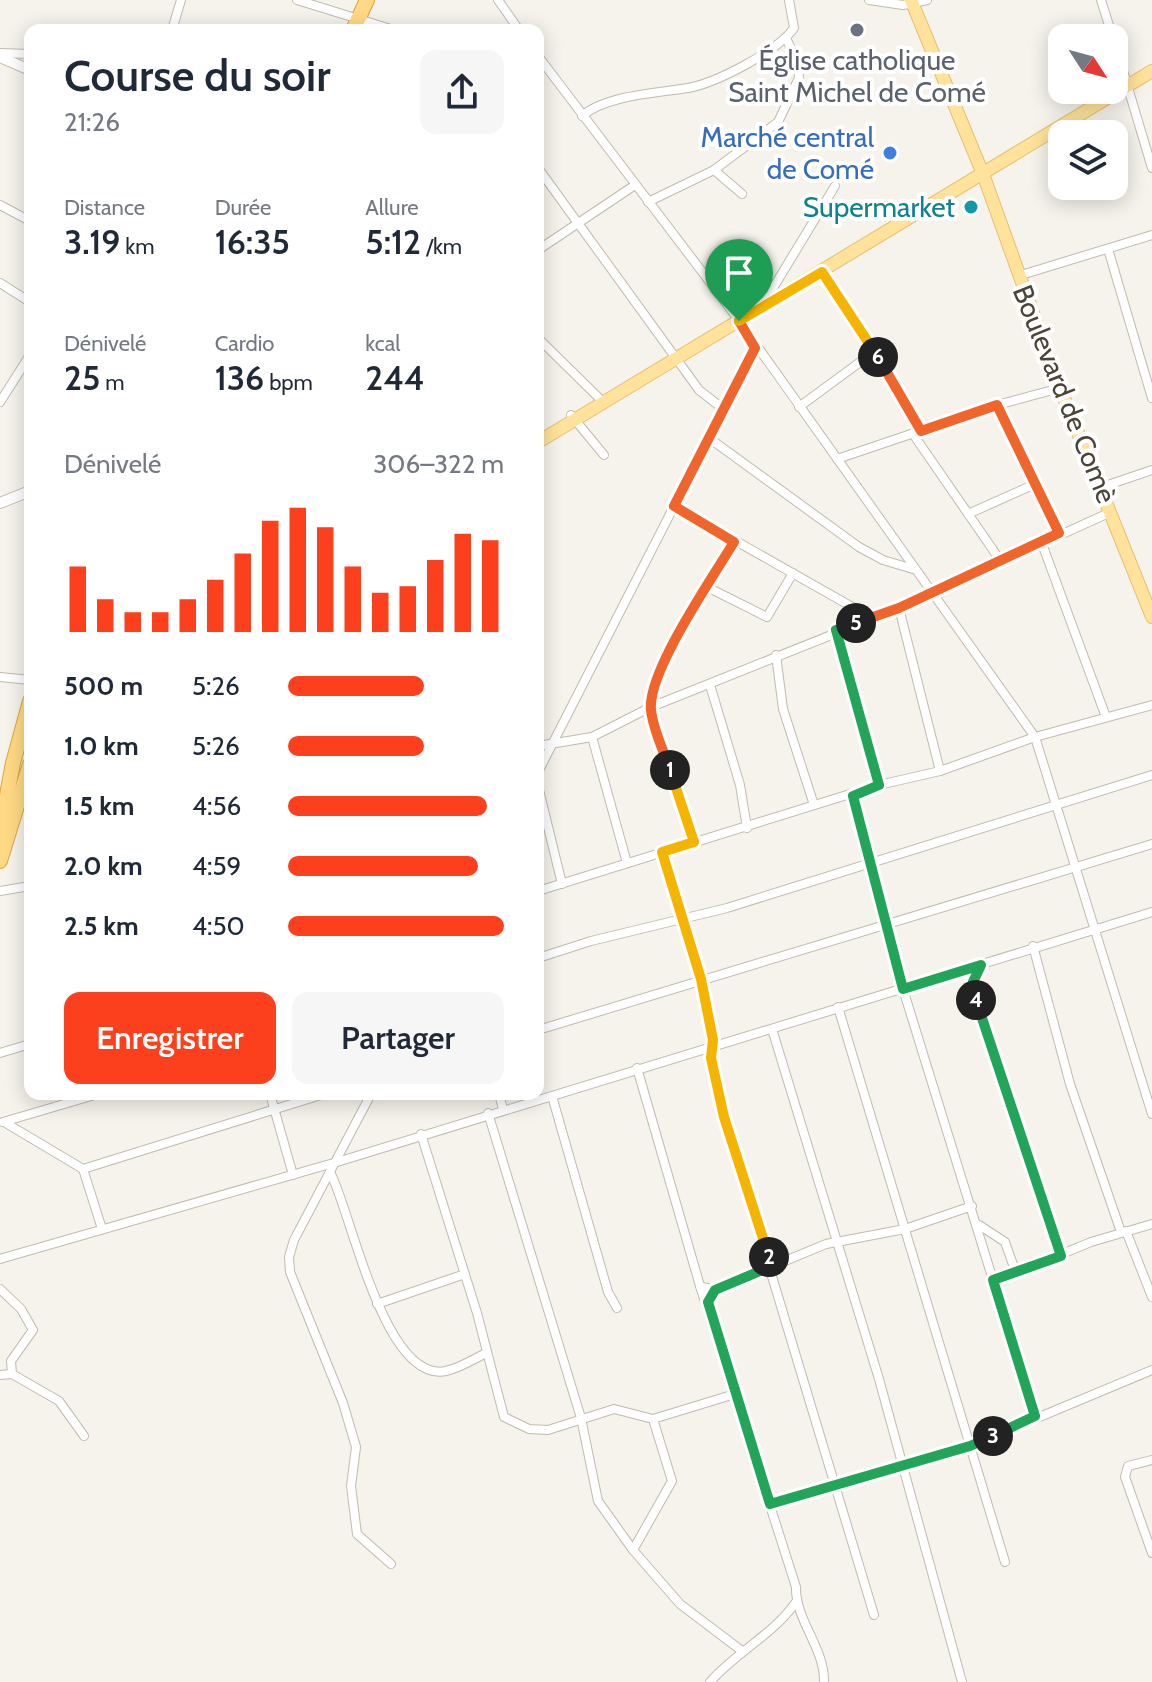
<!DOCTYPE html>
<html lang="fr">
<head>
<meta charset="utf-8">
<style>
  body { margin:0; font-family:Cabin,sans-serif; background:#f6f6f7; color:#1f2937; height:100vh; display:flex; flex-direction:column; font-size:30px; white-space:nowrap }
  * { box-sizing:border-box; margin:0 }
  p { font-size:26px; color:#747a83 }
  .icon { flex:none; width:44px; height:44px; fill:none; stroke:currentColor; stroke-width:2; stroke-linecap:round; stroke-linejoin:round }
  .map { position:relative; flex:1; overflow:hidden }
  .panel { position:absolute; left:24px; top:24px; width:520px; height:1076px; display:flex; flex-direction:column; background:#fff; border-radius:16px; box-shadow:0 4px 20px #0003 }
  .panel>* { flex:none }
  .needle { width:52px; rotate:126deg }
  .controls { position:absolute; left:1048px; top:24px; display:grid; gap:16px }
  .controls a { display:grid; place-items:center; width:80px; height:80px; border-radius:16px; background:#fff; box-shadow:0 4px 20px #0003; font-size:40px }
  .pin { position:absolute; display:grid; place-items:center; width:68px; height:68px; color:#fff; margin:-82px -34px; border-radius:50% 50% 50% 0; rotate:-45deg; box-shadow:0 0 8px #0007 }
  .pin .icon { rotate:45deg }
  .km { position:absolute; width:40px; height:40px; margin:-20px; border-radius:50%; background:#222; color:#fff; font-size:22px; line-height:40px; text-align:center }
  .round { display:grid; place-items:center; flex:none; width:84px; height:84px; border-radius:16px; background:#f6f6f7 }
  .headline { display:flex; align-items:center; justify-content:space-between; height:136px; padding:0 40px }
  h1 { font-size:44px; font-weight:600; line-height:60px }
  .figures { display:grid; grid-template-columns:repeat(3,1fr); gap:12px; height:136px; padding:8px 40px }
  .figures div { display:grid; align-content:center }
  .figures b { font-size:34px; font-weight:600 }
  .figures small { font-size:22px; font-weight:400 }
  .figures p { font-size:22px }
  .chart { height:224px; padding:16px 40px }
  .chart p { display:flex; justify-content:space-between }
  .chart svg { width:100%; height:144px; margin-top:8px; stroke:#fc3f1d; stroke-width:6 }
  .button { display:flex; gap:16px; margin-top:auto; padding:16px 40px }
  .button a { flex:1; height:92px; border-radius:16px; background:#fc3f1d; color:#fff; font-size:32px; font-weight:600; line-height:92px; text-align:center }
  .button a+a { background:#f6f6f7; color:#1f2937 }
  ul { padding:0 40px; list-style:none; font-size:26px }
  li { display:grid; grid-template-columns:128px 96px 1fr; align-items:center; height:60px }
  li i { height:20px; border-radius:10px; background:#fc3f1d }
  .map>svg:first-child { display:block }
</style>
</head>
<body>
<div class="map">
<svg width="1152" height="1682" viewBox="0 0 1152 1682">
  <rect width="100%" height="100%" fill="#f6f3ec"/>
  <g fill="none" stroke-linecap="round" stroke-linejoin="round">
    <g stroke="#c2bbae" stroke-width="10">
      <g id="minor">
        <polyline points="297,0 394,30"/>
        <polyline points="498,0 519,30"/>
        <polyline points="869,0 903,5 927,0"/>
        <polyline points="1101,0 1113,38"/>
        <polyline points="172,30 181,0"/>
        <polyline points="1114,41 1152,168"/>
        <polyline points="0,53 30,54"/>
        <polyline points="538,56 735,315 1035,737 1152,1114"/>
        <path d="M582,116C606,95 658,93 688,88C716,83 778,51 794,28L789,0"/>
        <polyline points="538,168 699,390 722,408"/>
        <polyline points="714,170 742,194"/>
        <polyline points="648,202 714,170 778,122 799,78 798,64 786,38"/>
        <polyline points="0,205 30,221"/>
        <polyline points="1108,249 1152,398"/>
        <polyline points="538,250 635,185"/>
        <polyline points="822,272 921,431"/>
        <polyline points="1018,276 1152,235"/>
        <polyline points="0,283 30,302"/>
        <polyline points="767,298 835,186"/>
        <polyline points="538,338 599,398"/>
        <polyline points="0,402 30,355"/>
        <polyline points="997,405 1059,533"/>
        <polyline points="799,407 875,351"/>
        <polyline points="571,415 604,455"/>
        <polyline points="913,434 1000,560"/>
        <polyline points="709,438 859,547 883,560 913,569"/>
        <polyline points="837,459 997,405 1060,388"/>
        <polyline points="1102,487 1152,470"/>
        <polyline points="674,506 870,617"/>
        <polyline points="968,514 1035,484"/>
        <polyline points="1041,541 1106,717"/>
        <polyline points="734,542 707,587 767,617 793,573"/>
        <polyline points="899,608 940,771"/>
        <polyline points="836,630 879,785"/>
        <polyline points="776,655 783,709 814,805"/>
        <polyline points="0,677 30,680"/>
        <polyline points="710,685 740,785 747,828"/>
        <polyline points="592,737 627,863"/>
        <polyline points="538,746 592,737 651,707 899,608 1111,512"/>
        <polyline points="538,772 755,348"/>
        <polyline points="538,786 562,884"/>
        <polyline points="853,796 903,989 1035,1416"/>
        <polyline points="694,842 651,707 664,661 707,587"/>
        <polyline points="662,852 701,979 713,1040 711,1058 724,1117 874,1615"/>
        <polyline points="0,891 30,886"/>
        <polyline points="538,891 879,785 940,771 1035,737 1152,705"/>
        <polyline points="1033,946 1070,1084 1121,1232"/>
        <polyline points="538,958 591,941 727,908 1152,775"/>
        <polyline points="981,965 975,974 975,996 1061,1256"/>
        <polyline points="838,1007 1005,1562"/>
        <polyline points="772,1029 879,1379 962,1682"/>
        <polyline points="538,1030 1152,844"/>
        <polyline points="0,1053 30,1044"/>
        <path d="M637,1068L700,1286L796,1587C795,1620 825,1648 824,1682"/>
        <polyline points="270,1094 293,1175"/>
        <polyline points="371,1094 294,1240 289,1257 290,1272 343,1403 356,1447 351,1486 357,1534 391,1564"/>
        <polyline points="499,1094 503,1109"/>
        <polyline points="552,1096 608,1292 617,1308"/>
        <polyline points="488,1113 581,1418 598,1501 633,1550 680,1604 742,1651"/>
        <polyline points="3,1122 98,1094"/>
        <polyline points="4,1122 83,1169 324,1094"/>
        <polyline points="421,1134 477,1313 504,1417 529,1429 548,1430 614,1409 653,1419 735,1394"/>
        <polyline points="83,1169 102,1229"/>
        <path d="M330,1172C351,1211 384,1384 446,1371C460,1368 474,1359 486,1353"/>
        <polyline points="979,1225 1005,1242 1016,1273 1091,1242 1152,1224"/>
        <polyline points="1126,1231 1152,1297"/>
        <polyline points="0,1259 337,1162 1152,912"/>
        <polyline points="993,1280 1016,1273"/>
        <polyline points="700,1286 715,1290 826,1244 905,1229 972,1206"/>
        <polyline points="0,1289 21,1309 33,1330 11,1361 12,1374"/>
        <polyline points="377,1304 465,1274"/>
        <polyline points="0,1375 12,1374 59,1401 84,1436"/>
        <polyline points="1152,1460 1128,1466 1125,1477 1152,1553"/>
        <polyline points="770,1504 970,1446 1152,1370"/>
        <polyline points="633,1550 672,1481 653,1419"/>
        <path d="M710,1682C736,1652 773,1635 796,1602"/>
      </g>
    </g>
    <g stroke="#c2bbae" stroke-width="12">
      <g id="tertiary">
        <polyline points="0,57 30,70"/>
        <polyline points="0,503 30,491"/>
      </g>
    </g>
    <g stroke="#e6c16a" stroke-width="14">
      <g id="primary">
        <polyline points="911,0 983,174 1060,388 1152,617"/>
        <polyline points="538,442 1152,71"/>
      </g>
    </g>
    <g stroke="#e0a43c" stroke-width="16">
      <g id="trunk">
        <polyline points="353,30 367,0"/>
        <polyline points="0,833 13,763 30,701"/>
        <polyline points="0,861 30,764"/>
      </g>
    </g>
    <use href="#minor" stroke="#fff" stroke-width="8"/>
    <use href="#tertiary" stroke="#fff" stroke-width="10"/>
    <use href="#primary" stroke="#ffe39c" stroke-width="12"/>
    <use href="#trunk" stroke="#ffd985" stroke-width="14"/>
  </g>
  <g fill="none" stroke-linecap="round" stroke-linejoin="round">
    <g stroke="#fff" stroke-width="16">
      <path id="split-1" d="M670,770C664,751 653,730 651,710C647,672 713,577 734,542L674,506L755,348L739,321"/>
    </g>
    <g stroke="#fff" stroke-width="16">
      <polyline id="split-2" points="670,770 694,842 662,852 701,979 713,1040 711,1058 724,1117 769,1257"/>
    </g>
    <g stroke="#fff" stroke-width="16">
      <polyline id="split-3" points="769,1257 772,1266 715,1290 708,1302 770,1504 970,1446 993,1436"/>
    </g>
    <g stroke="#fff" stroke-width="16">
      <polyline id="split-4" points="976,1000 1061,1256 993,1280 1035,1416 993,1436"/>
    </g>
    <g stroke="#fff" stroke-width="16">
      <polyline id="split-5" points="856,623 836,630 879,785 853,796 903,989 981,965 973,982 976,1000"/>
    </g>
    <g stroke="#fff" stroke-width="16">
      <polyline id="split-6" points="856,623 899,608 1059,533 997,405 921,431 878,357"/>
    </g>
    <g stroke="#fff" stroke-width="16">
      <polyline id="split-7" points="739,321 822,272 878,357"/>
    </g>
    <use href="#split-1" stroke="#f0652b" stroke-width="10"/>
    <use href="#split-2" stroke="#f5b400" stroke-width="10"/>
    <use href="#split-3" stroke="#22a559" stroke-width="10"/>
    <use href="#split-4" stroke="#22a559" stroke-width="10"/>
    <use href="#split-5" stroke="#22a559" stroke-width="10"/>
    <use href="#split-6" stroke="#f0652b" stroke-width="10"/>
    <use href="#split-7" stroke="#f5b400" stroke-width="10"/>
  </g>
  <circle fill="#6b7280" stroke="#fff" stroke-width="3" cx="857" cy="30" r="8"/>
  <circle fill="#3f7fe0" stroke="#fff" stroke-width="3" cx="890" cy="153" r="8"/>
  <circle fill="#0f9aa8" stroke="#fff" stroke-width="3" cx="971" cy="207" r="8"/>
  <g text-anchor="middle" stroke-width="8" stroke-linejoin="round" paint-order="stroke">
    <g font-size="28" fill="#5b616d" stroke="#fff">
      <text x="857" y="70">Église catholique<tspan x="857" dy="32">Saint Michel de Comé</tspan></text>
    </g>
    <g font-size="28" fill="#366cbe" stroke="#fff" text-anchor="end">
      <text x="874" y="147">Marché central<tspan x="874" dy="32">de Comé</tspan></text>
    </g>
    <g font-size="28" fill="#0d838f" stroke="#fff" text-anchor="end">
      <text x="955" y="217">Supermarket</text>
    </g>
    <g font-size="28" fill="#4b4439" stroke="#fff">
      <text transform="translate(1065 394) rotate(68)" y="10">Boulevard de Comè</text>
    </g>
  </g>
</svg>
<div class="controls">
<a><svg class="needle" viewBox="-14 -14 28 28"><path d="M0-13l5 13h-10z" fill="#e53935"/><path d="M0 13l5-13h-10z" fill="#747a83"/></svg></a>
<a><svg class="icon" aria-label="layers" viewBox="0 0 24 24"><path d="M12 4l9 5-9 5-9-5zM3 14l9 5 9-5"/></svg></a>
</div>
<div class="pin" style="left:739px;top:321px;background:#1e9e55"><svg class="icon" aria-label="arrive" viewBox="0 0 24 24"><path d="M6 21V4h12l-3 4 3 4H6"/></svg></div>
<b class="km" style="left:670px;top:770px">1</b>
<b class="km" style="left:769px;top:1257px">2</b>
<b class="km" style="left:993px;top:1436px">3</b>
<b class="km" style="left:976px;top:1000px">4</b>
<b class="km" style="left:856px;top:623px">5</b>
<b class="km" style="left:878px;top:357px">6</b>
<section class="panel">
<div class="headline"><div><h1>Course du soir</h1><p>21:26</p></div><a class="round"><svg class="icon" aria-label="share" viewBox="0 0 24 24"><path d="M12 15V3M7 8l5-5 5 5M5 13v7h14v-7"/></svg></a></div>
<div class="figures">
<div><p>Distance</p><b>3.19<small> km</small></b></div>
<div><p>Durée</p><b>16:35</b></div>
<div><p>Allure</p><b>5:12<small> /km</small></b></div>
</div>
<div class="figures">
<div><p>Dénivelé</p><b>25<small> m</small></b></div>
<div><p>Cardio</p><b>136<small> bpm</small></b></div>
<div><p>kcal</p><b>244</b></div>
</div>
<div class="chart"><p><span>Dénivelé</span>306–322 m</p>
<svg viewBox="0 0 160 44" preserveAspectRatio="none"><path d="M5 44V24M15 44V34M25 44V38M35 44V38M45 44V34M55 44V28M65 44V20M75 44V10M85 44V6M95 44V12M105 44V24M115 44V32M125 44V30M135 44V22M145 44V14M155 44V16"/></svg>
</div>
<ul>
<li><b>500 m</b>5:26<i style="width:63%"></i></li>
<li><b>1.0 km</b>5:26<i style="width:63%"></i></li>
<li><b>1.5 km</b>4:56<i style="width:92%"></i></li>
<li><b>2.0 km</b>4:59<i style="width:88%"></i></li>
<li><b>2.5 km</b>4:50<i style="width:100%"></i></li>
</ul>
<div class="button"><a>Enregistrer</a><a>Partager</a></div>
</section>
</div>
</body>
</html>
